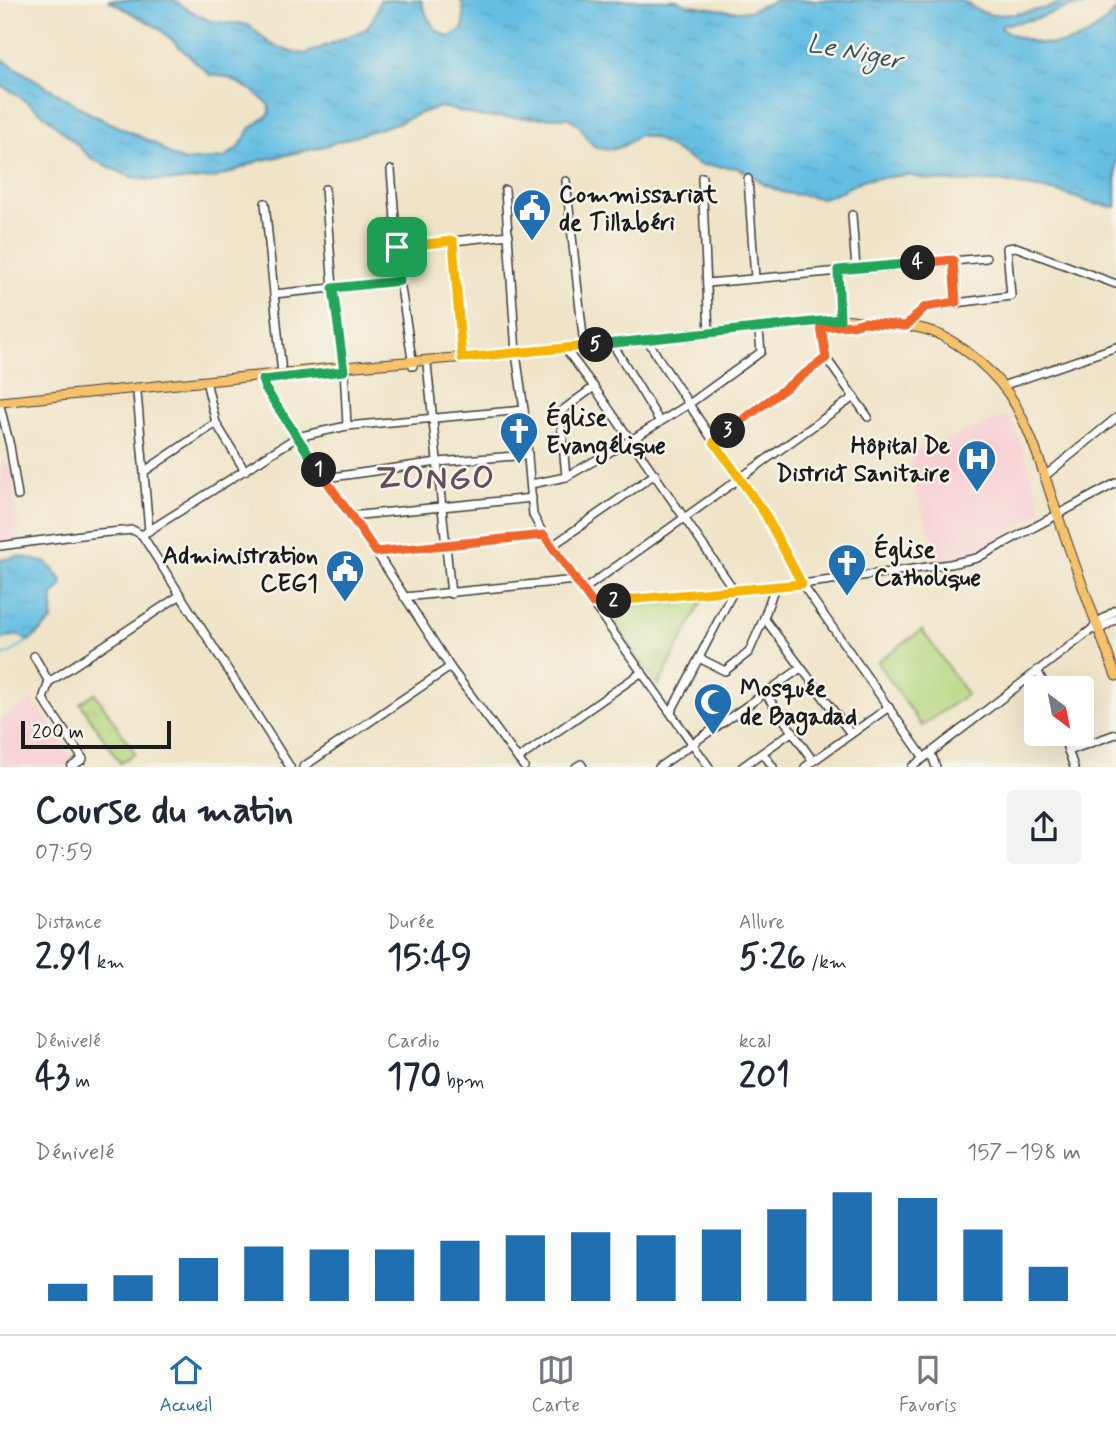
<!DOCTYPE html>
<html lang="fr">
<head>
<meta charset="utf-8">
<style>
  body { margin:0; font-family:Mynerve,sans-serif; background:#f2f2f3; color:#1f2937; height:100vh; display:flex; flex-direction:column; font-size:26px; white-space:nowrap }
  * { box-sizing:border-box; margin:0 }
  p { font-size:23px; color:#747a83 }
  .icon { flex:none; width:38px; height:38px; fill:none; stroke:currentColor; stroke-width:2; stroke-linecap:round; stroke-linejoin:round }
  .map { position:relative; height:767px; overflow:hidden }
  .side { display:flex; flex-direction:column; background:#fff; flex:1 }
  .side>* { flex:none }
  .needle { width:46px; rotate:148deg }
  .tools { position:absolute; left:1024px; top:676px; display:grid; gap:14px }
  .tools a { display:grid; place-items:center; width:70px; height:70px; border-radius:7px; background:#fff; box-shadow:0 7px 28px #0002; font-size:35px }
  .scale { position:absolute; left:21px; bottom:18px; width:150px; box-sizing:border-box; padding-left:7px; border:4px solid #1c1c1c; border-top:0; font-size:19px; line-height:24px; white-space:nowrap; color:#1c1c1c; -webkit-text-stroke:5px #f7f3e8; paint-order:stroke }
  .pin { position:absolute; display:grid; place-items:center; width:60px; height:60px; color:#fff; margin:-30px; border-radius:14px; box-shadow:0 4px 10px #0006 }
  .km { position:absolute; width:35px; height:35px; margin:-18px; border-radius:50%; background:#222; color:#fff; font-size:19px; line-height:35px; text-align:center }
  .round { display:grid; place-items:center; flex:none; width:74px; height:74px; border-radius:7px; background:#f2f2f3 }
  .headline { display:flex; align-items:center; justify-content:space-between; height:119px; padding:0 35px }
  h1 { font-size:38px; font-weight:700; line-height:52px }
  .stats { display:grid; grid-template-columns:repeat(3,1fr); gap:10px; height:119px; padding:7px 35px }
  .stats div { display:grid; align-content:center }
  .stats b { font-size:35px; font-weight:700 }
  .stats small { font-size:19px; font-weight:400 }
  .stats p { font-size:19px }
  .chart { height:196px; padding:14px 35px }
  .chart p { display:flex; justify-content:space-between }
  .chart svg { width:100%; height:126px; margin-top:7px; stroke:#1f6fb2; stroke-width:6 }
  .menu { display:flex; justify-content:space-around; align-items:center; height:98px; border-top:2px solid #e0e1e3; background:#fff; font-size:19px; color:#747a83 }
  .menu a { display:grid; justify-items:center; gap:4px }
  .menu .current { color:#1f6fb2 }
  .map>svg:first-child { display:block }
</style>
</head>
<body>
<div class="map">
<svg width="1116" height="767" viewBox="0 0 1116 767">
  <defs>
    <pattern id="park-tufts" width="24" height="20" patternUnits="userSpaceOnUse" patternTransform="scale(1.75)"><rect width="24" height="20" fill="#b4d77f"/><path d="M3 7l-1-3M5 7V3M7 7l1-3M15 17l-1-3M17 17v-4M19 17l1-3" fill="none" stroke="#9ab86d"/></pattern>
    <pattern id="water-ripples" width="26" height="14" patternUnits="userSpaceOnUse" patternTransform="scale(1.75)"><rect width="26" height="14" fill="#65bee2"/><path d="M2 4q2-2 4 0t4 0M15 11q2-2 4 0t4 0" fill="none" stroke="#57a3c1"/></pattern>
  </defs>
  <rect width="100%" height="100%" fill="#f7f3e8"/>
  <filter id="ink" filterUnits="userSpaceOnUse"><feTurbulence type="fractalNoise" baseFrequency=".0143" numOctaves="2"/><feDisplacementMap in="SourceGraphic" scale="14" xChannelSelector="R" yChannelSelector="G"/><feConvolveMatrix kernelMatrix="1 2 1 2 8 2 1 2 1" color-interpolation-filters="sRGB"/></filter>
  <filter id="wash" filterUnits="userSpaceOnUse"><feTurbulence type="fractalNoise" baseFrequency=".00686" numOctaves="4" result="noise"/><feDisplacementMap in="SourceGraphic" scale="28" xChannelSelector="R" yChannelSelector="G"/><feGaussianBlur stdDeviation="1.57" result="paint"/><feColorMatrix in="noise" values="0 0 0 0 0 0 0 0 0 0 0 0 0 0 0 0 0 1.4 0 .05"/><feComposite in="paint" operator="in"/></filter>
  <g filter="url(#wash)">
    <rect width="100%" height="100%" fill="#efe4c8"/>
    <g fill="#f7cfd3">
      <polygon points="1010,415 1029,466 1042,512 977,550 954,559 939,561 908,467 915,451"/>
      <polygon points="11,464 19,538 0,540 0,465"/>
      <polygon points="33,699 74,761 66,767 0,767 0,720"/>
    </g>
    <polygon fill="#b4d77f" stroke="#687a4e" stroke-width="2" points="922,630 967,694 922,726 877,662"/>
    <g fill="url(#park-tufts)" stroke="#687a4e" stroke-width="2">
      <polygon points="702,601 658,686 603,608"/>
      <polygon points="95,693 135,753 120,763 80,703"/>
    </g>
    <g fill="url(#water-ripples)" stroke="#406d7f" stroke-width="2">
      <path d="M108,0H174L187,9L210,21L224,23H239L250,26L269,43L291,52L306,54L366,29L374,17L380,0H421C427,17 431,30 449,37L460,31L464,25L463,5L460,0H677L686,4L729,11H749L777,0H961L979,11L992,15L1015,14L1047,8L1069,0H1116V4L1110,2L1069,7L1035,19L1002,25L1001,27V29C1045,53 1083,50 1116,10V207L1094,204L1059,192L999,181L962,182L931,180L907,175L862,180L836,194L821,198L785,193L765,185L752,175L738,168L700,165L654,138L639,135C634,138 630,142 625,145C615,150 600,152 592,144C581,134 586,127 569,118L483,117L441,107L420,113L400,122L318,148L258,161L230,173L213,178L182,181L150,180L131,177L92,159L47,117L13,92L0,85V58L93,115L156,144L172,156L184,161L224,158L239,147L250,129L269,114L270,110L268,104L253,91L227,77L210,75L159,28Z"/>
      <path d="M19,556L47,563L62,580L61,587L53,596L52,621C43,627 38,636 28,641C17,633 12,635 0,640V560Z"/>
    </g>
    <g fill="none" stroke-linecap="round" stroke-linejoin="round">
      <polyline stroke="#65bee2" stroke-width="2" points="0,657 10,653 28,641"/>
    </g>
  </g>
  <g filter="url(#ink)">
    <g fill="none" stroke-linecap="round" stroke-linejoin="round">
      <g stroke="#3c3a36" stroke-width="10">
        <g id="minor">
          <polyline points="391,170 400,281 413,366"/>
          <polyline points="702,177 709,333"/>
          <polyline points="748,179 755,278"/>
          <polyline points="566,181 584,346"/>
          <polyline points="325,189 333,288 344,367 347,426"/>
          <polyline points="505,190 516,353 524,410 533,515 541,530 576,580 709,767"/>
          <polyline points="265,203 282,374"/>
          <polyline points="852,215 856,269"/>
          <polyline points="453,241 462,358"/>
          <polyline points="397,247 509,235"/>
          <polyline points="953,260 956,302"/>
          <polyline points="838,270 840,319"/>
          <polyline points="707,283 986,258"/>
          <polyline points="274,294 400,281"/>
          <polyline points="906,326 925,307 1011,296 1007,248 1016,247 1116,284"/>
          <polyline points="821,327 826,358 868,417"/>
          <polyline points="648,340 657,356 714,442 765,514 802,584 924,758"/>
          <polyline points="612,343 660,422"/>
          <polyline points="567,351 594,387 734,590 671,712"/>
          <polyline points="427,364 451,594"/>
          <polyline points="261,376 265,388 297,437 376,552 450,667 524,767"/>
          <polyline points="207,385 216,423 245,471"/>
          <polyline points="1002,386 1116,347"/>
          <polyline points="137,393 149,531"/>
          <polyline points="0,406 10,446 18,496"/>
          <polyline points="714,442 826,358"/>
          <polyline points="145,471 216,423"/>
          <polyline points="1045,476 1116,418"/>
          <polyline points="566,477 560,412 594,387"/>
          <polyline points="325,478 438,462 528,455"/>
          <polyline points="531,484 566,477 631,440 689,404 761,352 759,331"/>
          <polyline points="350,516 532,498"/>
          <polyline points="142,535 297,437 347,426 524,410"/>
          <polyline points="0,546 89,534 133,530 142,535 290,767"/>
          <polyline points="552,546 655,474"/>
          <polyline points="376,552 544,535"/>
          <polyline points="583,590 854,397"/>
          <polyline points="404,597 576,580"/>
          <polyline points="592,603 802,584 950,564 977,558 1116,483"/>
          <polyline points="764,618 851,734"/>
          <polyline points="1095,630 1099,630 1116,619"/>
          <polyline points="34,656 49,682 179,596"/>
          <polyline points="699,658 725,671 749,652 764,618 775,586"/>
          <polyline points="1037,670 1046,688"/>
          <polyline points="49,682 43,699 83,759 71,767"/>
          <polyline points="765,693 813,761"/>
          <polyline points="1062,733 1074,767"/>
          <polyline points="1068,751 1116,734"/>
          <polyline points="763,753 773,767"/>
          <polyline points="931,753 936,767"/>
          <polyline points="518,759 642,672"/>
          <polyline points="303,767 450,667"/>
          <polyline points="576,767 581,764 583,767"/>
          <polyline points="659,767 801,668"/>
          <polyline points="742,767 793,731"/>
          <polyline points="805,767 889,707"/>
          <polyline points="912,767 1091,630 1097,623 1116,610"/>
        </g>
      </g>
      <g stroke="#3c3a36" stroke-width="11">
        <path id="major" d="M0,402L344,367L516,353L840,319C849,319 857,321 866,322C885,324 905,324 924,329C958,338 1000,376 1016,406C1035,441 1045,478 1058,516C1076,569 1096,623 1116,676"/>
      </g>
      <use href="#minor" stroke="#fff" stroke-width="7"/>
      <use href="#major" stroke="#f5c16b" stroke-width="9"/>
    </g>
  </g>
  <g fill="none" stroke-linecap="round" stroke-linejoin="round" filter="url(#ink)">
    <g stroke="#fff" stroke-width="14">
      <polyline id="split-1" points="319,470 265,388 262,380 344,371 333,288 400,281 397,247"/>
    </g>
    <g stroke="#fff" stroke-width="14">
      <polyline id="split-2" points="319,470 376,552 544,535 592,603 614,601"/>
    </g>
    <g stroke="#fff" stroke-width="14">
      <polyline id="split-3" points="614,601 802,584 765,514 714,442 728,431"/>
    </g>
    <g stroke="#fff" stroke-width="14">
      <polyline id="split-4" points="728,431 826,358 821,327 853,325 864,322 906,326 925,307 956,302 953,260 918,263"/>
    </g>
    <g stroke="#fff" stroke-width="14">
      <polyline id="split-5" points="596,345 840,319 838,270 918,263"/>
    </g>
    <g stroke="#fff" stroke-width="14">
      <polyline id="split-6" points="397,247 453,241 462,358 596,345"/>
    </g>
    <use href="#split-1" stroke="#22a559" stroke-width="9"/>
    <use href="#split-2" stroke="#f0652b" stroke-width="9"/>
    <use href="#split-3" stroke="#f5b400" stroke-width="9"/>
    <use href="#split-4" stroke="#f0652b" stroke-width="9"/>
    <use href="#split-5" stroke="#22a559" stroke-width="9"/>
    <use href="#split-6" stroke="#f5b400" stroke-width="9"/>
  </g>
  <defs>
    <g id="civic-pin" transform="scale(2.0125)"><path d="M0 17L-7.5 6A9.5 9.5 0 1 1 7.5 6Z" fill="#1f6fb2" stroke="#f7f3e8"/><path d="M-.6-6.5H3V-4.5H.6V-3L4-1V1h2V6H-6V1h2V-1L-.6-3ZM-1.2 2.5V6h2.4V2.5Z" fill="#fff"/></g>
    <g id="church-pin" transform="scale(2.0125)"><path d="M0 17L-7.5 6A9.5 9.5 0 1 1 7.5 6Z" fill="#1f6fb2" stroke="#f7f3e8"/><path d="M-1.2-6h2.4v3.5h3.3v2.4h-3.3V6h-2.4V-.1h-3.3v-2.4h3.3Z" fill="#fff"/></g>
    <g id="hospital-pin" transform="scale(2.0125)"><path d="M0 17L-7.5 6A9.5 9.5 0 1 1 7.5 6Z" fill="#1f6fb2" stroke="#f7f3e8"/><path d="M-5-5h3v3.5h4V-5h3V5h-3V1.5h-4V5h-3Z" fill="#fff"/></g>
    <g id="mosque-pin" transform="scale(2.0125)"><path d="M0 17L-7.5 6A9.5 9.5 0 1 1 7.5 6Z" fill="#1f6fb2" stroke="#f7f3e8"/><path d="M3.5-4.9A6 6 0 1 0 3.5 4.9A5 5 0 1 1 3.5-4.9Z" fill="#fff"/></g>
  </defs>
  <g fill-rule="evenodd">
    <use href="#civic-pin" x="532" y="208"/>
    <use href="#church-pin" x="519" y="431"/>
    <use href="#hospital-pin" x="977" y="459"/>
    <use href="#church-pin" x="847" y="563"/>
    <use href="#civic-pin" x="345" y="569"/>
    <use href="#mosque-pin" x="713" y="702"/>
  </g>
  <g text-anchor="middle" stroke-width="5" stroke-linejoin="round" paint-order="stroke">
    <g font-size="24" font-weight="bold" fill="#1c1c1c" stroke="#f7f3e8" text-anchor="start">
      <text x="559" y="202">Commissariat<tspan x="559" dy="28">de Tillabéri</tspan></text>
      <text x="546" y="425">Église<tspan x="546" dy="28">Evangélique</tspan></text>
      <text x="950" y="453" text-anchor="end">Hôpital De<tspan x="950" dy="28">District Sanitaire</tspan></text>
      <text x="874" y="557">Église<tspan x="874" dy="28">Catholique</tspan></text>
      <text x="318" y="563" text-anchor="end">Administration<tspan x="318" dy="28">CEG1</tspan></text>
      <text x="740" y="696">Mosquée<tspan x="740" dy="28">de Bagadad</tspan></text>
    </g>
    <g font-size="26" font-style="italic" fill="#365561" stroke="#f7f3e8">
      <text transform="translate(855 51) rotate(11)" y="9">Le Niger</text>
    </g>
    <g font-size="32" font-weight="bold" letter-spacing="2" fill="#614f5b" stroke="#f7f3e8">
      <text x="436" y="488">ZONGO</text>
    </g>
  </g>
</svg>
<div class="tools">
<a><svg class="needle" viewBox="-14 -14 28 28"><path d="M0-13l5 13h-10z" fill="#e53935"/><path d="M0 13l5-13h-10z" fill="#747a83"/></svg></a>
</div>
<div class="scale">200 m</div>
<div class="pin" style="left:397px;top:247px;background:#1e9e55"><svg class="icon" aria-label="arrive" viewBox="0 0 24 24"><path d="M6 21V4h12l-3 4 3 4H6"/></svg></div>
<b class="km" style="left:319px;top:470px">1</b>
<b class="km" style="left:614px;top:601px">2</b>
<b class="km" style="left:728px;top:431px">3</b>
<b class="km" style="left:918px;top:263px">4</b>
<b class="km" style="left:596px;top:345px">5</b>
</div>
<section class="side">
<div class="headline"><div><h1>Course du matin</h1><p>07:59</p></div><a class="round"><svg class="icon" aria-label="share" viewBox="0 0 24 24"><path d="M12 15V3M7 8l5-5 5 5M5 13v7h14v-7"/></svg></a></div>
<div class="stats">
<div><p>Distance</p><b>2.91<small> km</small></b></div>
<div><p>Durée</p><b>15:49</b></div>
<div><p>Allure</p><b>5:26<small> /km</small></b></div>
</div>
<div class="stats">
<div><p>Dénivelé</p><b>43<small> m</small></b></div>
<div><p>Cardio</p><b>170<small> bpm</small></b></div>
<div><p>kcal</p><b>201</b></div>
</div>
<div class="chart"><p><span>Dénivelé</span>157–198 m</p>
<svg viewBox="0 0 160 44" preserveAspectRatio="none"><path d="M5 44V38M15 44V35M25 44V29M35 44V25M45 44V26M55 44V26M65 44V23M75 44V21M85 44V20M95 44V21M105 44V19M115 44V12M125 44V6M135 44V8M145 44V19M155 44V32"/></svg>
</div>
</section>
<nav class="menu">
<a class="current"><svg class="icon" aria-label="home" viewBox="0 0 24 24"><path d="M3 11l9-7 9 7M6 9v11h12V9"/></svg>Accueil</a>
<a><svg class="icon" aria-label="map" viewBox="0 0 24 24"><path d="M3 6l6-2 6 2 6-2v14l-6 2-6-2-6 2zM9 4v14M15 6v14"/></svg>Carte</a>
<a><svg class="icon" aria-label="saved" viewBox="0 0 24 24"><path d="M7 4h10v16l-5-4-5 4z"/></svg>Favoris</a>
</nav>
</body>
</html>
